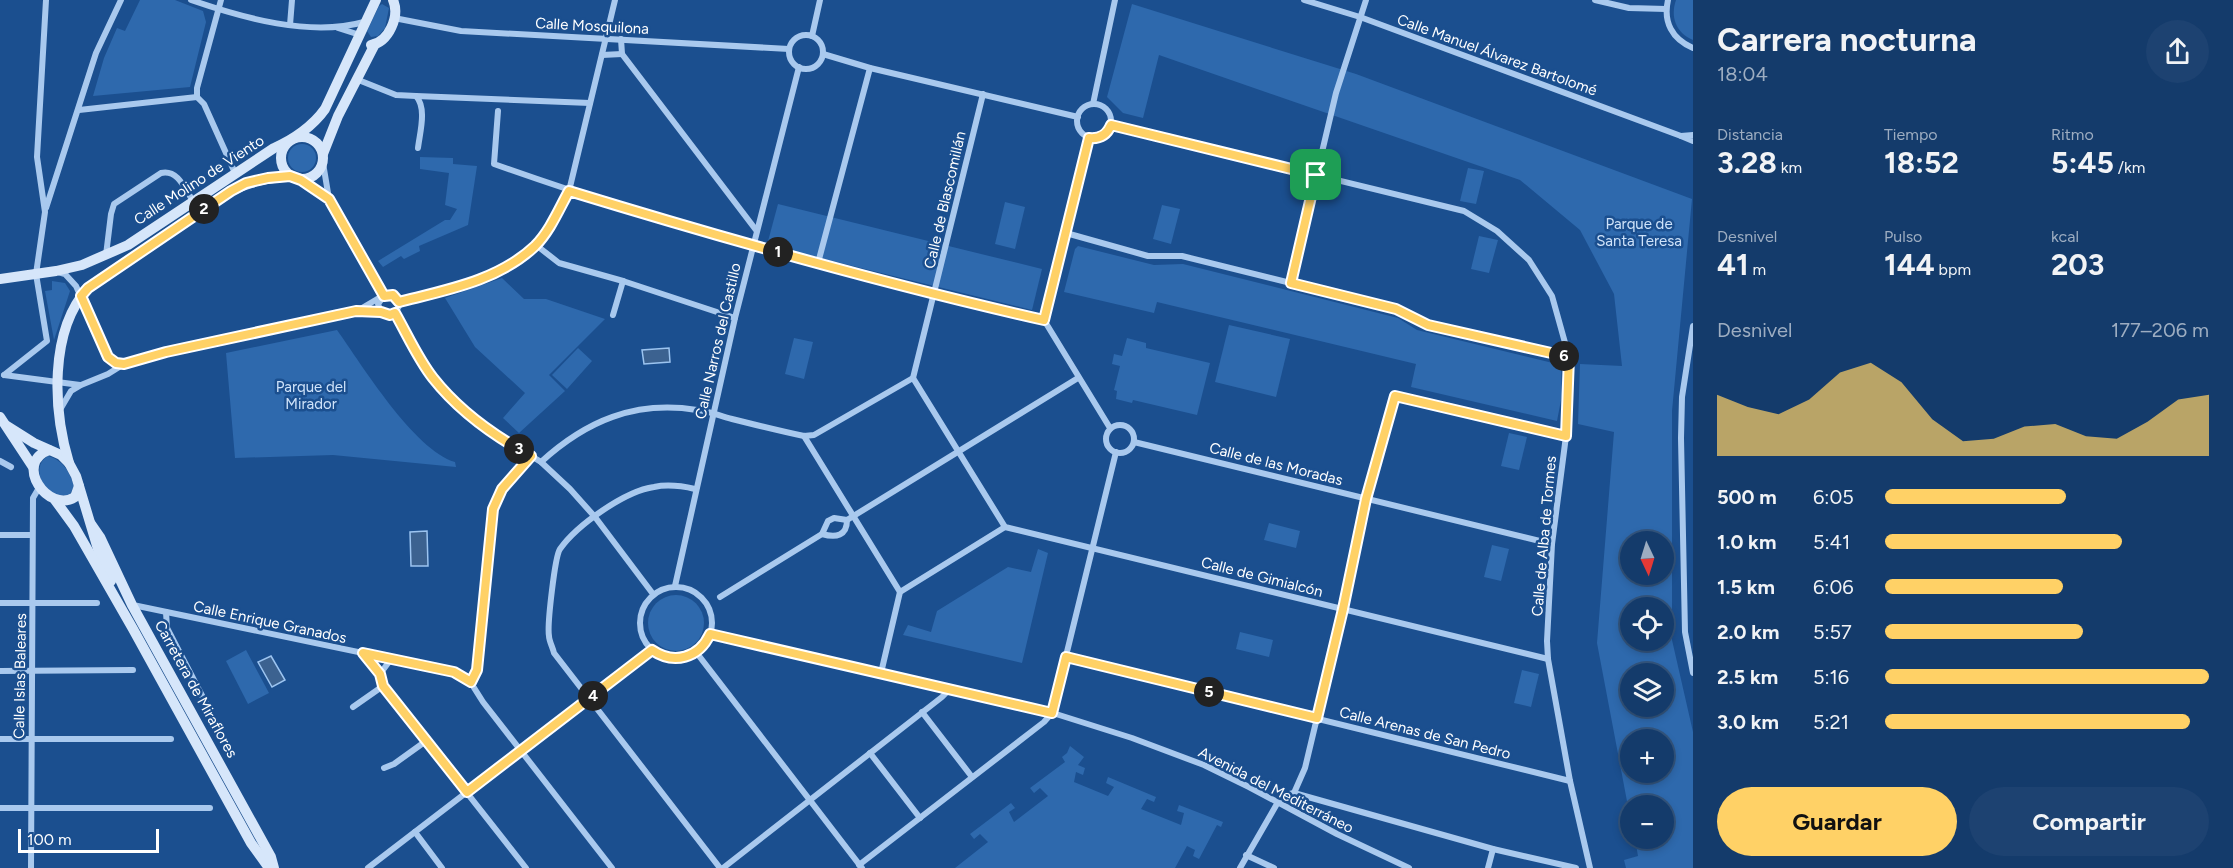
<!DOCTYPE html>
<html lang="es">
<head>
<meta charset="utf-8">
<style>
  body { margin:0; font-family:Figtree,sans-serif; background:#1d4271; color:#f1f3f6; height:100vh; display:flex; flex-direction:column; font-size:22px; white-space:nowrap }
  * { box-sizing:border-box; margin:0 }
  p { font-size:20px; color:#9dadc1 }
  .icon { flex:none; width:33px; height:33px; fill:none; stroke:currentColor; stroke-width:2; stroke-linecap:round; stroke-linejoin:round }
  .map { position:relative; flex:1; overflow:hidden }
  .panel { display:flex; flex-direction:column; background:#143b6b; width:540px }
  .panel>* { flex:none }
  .needle { width:39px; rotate:176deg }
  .buttons { position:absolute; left:1620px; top:531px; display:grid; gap:12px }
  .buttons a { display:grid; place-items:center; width:54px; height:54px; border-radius:50%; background:#143b6b; box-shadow:0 3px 9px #0003,0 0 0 2px #33557e; font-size:30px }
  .scale { position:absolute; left:18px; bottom:15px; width:141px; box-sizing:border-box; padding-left:6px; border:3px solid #fff; border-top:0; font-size:16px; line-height:21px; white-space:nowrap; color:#fff; -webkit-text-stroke:4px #1b4f8f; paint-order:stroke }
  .pin { position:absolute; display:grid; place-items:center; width:51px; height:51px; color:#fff; margin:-26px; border-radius:12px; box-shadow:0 3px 9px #0006 }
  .km { position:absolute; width:30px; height:30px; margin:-15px; border-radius:50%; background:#222; color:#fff; font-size:16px; line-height:30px; text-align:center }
  .round { display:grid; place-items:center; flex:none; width:63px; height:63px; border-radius:32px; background:#1d4271 }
  .summary { display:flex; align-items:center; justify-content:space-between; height:102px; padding:0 24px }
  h1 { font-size:33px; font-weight:700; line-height:45px }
  .stats { display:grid; grid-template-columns:repeat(3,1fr); gap:9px; height:102px; padding:6px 24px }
  .stats div { display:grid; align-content:center }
  .stats b { font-size:30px; font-weight:700 }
  .stats small { font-size:16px; font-weight:400 }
  .stats p { font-size:16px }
  .chart { height:168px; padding:12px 24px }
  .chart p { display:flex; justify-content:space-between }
  .chart svg { width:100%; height:108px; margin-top:6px; fill:#ffd166; opacity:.7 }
  .primary-button { display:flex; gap:12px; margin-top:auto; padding:12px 24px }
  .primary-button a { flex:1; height:69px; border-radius:36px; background:#ffd166; color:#111; font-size:24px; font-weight:700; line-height:69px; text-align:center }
  .primary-button a+a { background:#1d4271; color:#f1f3f6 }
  ul { padding:0 24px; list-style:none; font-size:20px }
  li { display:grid; grid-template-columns:96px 72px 1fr; align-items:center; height:45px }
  li i { height:15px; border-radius:8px; background:#ffd166 }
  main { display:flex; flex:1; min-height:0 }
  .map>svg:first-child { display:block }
</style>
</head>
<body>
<main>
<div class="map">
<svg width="1693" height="868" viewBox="0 0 1693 868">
  <rect width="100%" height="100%" fill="#1b4f8f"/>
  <g fill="#2e69ad" fill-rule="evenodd">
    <polygon points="140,0 175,0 203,11 206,22 190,87 93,96 104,58 117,28 125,31"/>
    <path d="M1676,0H1693V40C1676,33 1670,17 1676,0Z"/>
    <polygon points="382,4 389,8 385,28 378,36 371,37 367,31 379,6"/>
    <path d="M1132,4L1356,74L1692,199L1672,411V640L1693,732V868H1626L1624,860L1638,856L1635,839L1664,838V806H1630V817L1597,643L1614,432L1578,424L1580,364L1622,366L1614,294L1580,230L1520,180L1159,55L1143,118L1123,113L1107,97ZM1630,542H1664V574H1630ZM1630,608H1664V640H1630ZM1630,674H1664V706H1630ZM1630,740H1664V772H1630Z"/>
    <circle cx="302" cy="158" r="14"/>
    <polygon points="420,157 453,158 453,164 477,166 468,225 419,246 420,251 404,259 401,256 383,267 378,261 445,220 450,220 457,209 445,205 449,173 420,169"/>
    <polygon points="1468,168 1484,171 1476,204 1460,201"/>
    <polygon points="1005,202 1025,207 1015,249 995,244"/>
    <polygon points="778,204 1042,269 1032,310 767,245"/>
    <polygon points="1162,205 1180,209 1171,244 1153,239"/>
    <polygon points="1479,236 1498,240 1489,273 1471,269"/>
    <polygon points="1078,246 1154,265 1183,264 1398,318 1417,330 1561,365 1562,395 1557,421 1411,387 1416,364 1157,302 1154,313 1064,292 1075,249"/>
    <polygon points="502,278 524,299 546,299 605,319 549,375 565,391 519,433 503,418 525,393 475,347 445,298"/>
    <polygon points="52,281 65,283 70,291 54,340 45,291 52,290"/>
    <polygon points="1229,325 1290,339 1276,397 1215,382"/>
    <path d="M337,330C362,365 414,450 455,462L456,467L333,455L235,458L226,353Z"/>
    <polygon points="794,338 813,342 804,379 785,374"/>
    <polygon points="1127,338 1146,343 1146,348 1210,363 1197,415 1133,400 1132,403 1116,399 1117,391 1114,390 1120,366 1112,364 1114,354 1122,356"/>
    <polygon points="578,348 592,361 567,389 552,375"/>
    <polygon points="1509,433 1527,437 1519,470 1501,466"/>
    <path d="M48,456C64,461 69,471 74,486L69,496C65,495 58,496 54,494C39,488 33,464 48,456Z"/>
    <polygon points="1269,523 1300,531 1296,548 1264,540"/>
    <polygon points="1492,545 1509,549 1501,581 1484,577"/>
    <polygon points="1038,549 1048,553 1022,663 903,635 908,625 931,632 937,611 1008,567 1031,572"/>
    <circle cx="676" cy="623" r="28"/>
    <polygon points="1240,632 1273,640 1269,657 1236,649"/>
    <polygon points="246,650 269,693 248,704 226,661"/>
    <polygon points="1522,670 1539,674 1531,707 1514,703"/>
    <polygon points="1070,746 1084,757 1078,765 1085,768 1083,775 1076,772 1074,782 1108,796 1114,787 1106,783 1108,777 1156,797 1154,802 1147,799 1141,809 1181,825 1184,813 1177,811 1179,805 1223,822 1221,827 1217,825 1199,859 1193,856 1195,850 1187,846 1175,868 955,868 988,842 980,834 974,839 970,834 1011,803 1015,808 1009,812 1014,822 1048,796 1040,788 1034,793 1030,788 1065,762 1062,757 1067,753"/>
  </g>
  <g fill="#3c6290" stroke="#9cc4f0" stroke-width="1.5">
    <polygon points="669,348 670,362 644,364 642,350"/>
    <polygon points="427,531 428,566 411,566 410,532"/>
    <polygon points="271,656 285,680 272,687 258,662"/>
  </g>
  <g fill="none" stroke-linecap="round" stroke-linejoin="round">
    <g stroke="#a9c9ee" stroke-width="6">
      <path d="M191,0C243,18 310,37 364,22"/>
      <polyline points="221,0 197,88 197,97 204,104 235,173"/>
      <polyline points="1304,0 1360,17 1681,136"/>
      <polyline points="1595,0 1629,8 1666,9"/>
      <path d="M1668,0C1663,22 1672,39 1693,48"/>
      <polyline points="394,18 461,31 789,49"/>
      <polyline points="290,25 292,0"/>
      <polyline points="338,28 360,35"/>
      <circle cx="806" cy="52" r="17"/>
      <polyline points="812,36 820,0"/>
      <polyline points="621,39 622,54 756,230"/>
      <polyline points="823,54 870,68 1078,117"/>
      <polyline points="602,55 622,54"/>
      <path d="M356,79L396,95L416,96C427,108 420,132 418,148"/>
      <polyline points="416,96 590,103"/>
      <polyline points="1093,104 1115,0"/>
      <circle cx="1094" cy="121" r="17"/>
      <polyline points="79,110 197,97"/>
      <path d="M498,111L494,164C674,228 859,278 1044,320"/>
      <polyline points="1111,125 1464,211 1497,231 1529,260 1552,296 1569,357 1566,436 1552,544 1547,641 1548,659 1570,781 1590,868"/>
      <polyline points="1693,135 1681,136 1693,141"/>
      <polyline points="1089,137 1044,320 1110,428"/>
      <polyline points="323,163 329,199 384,296"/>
      <polyline points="301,180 329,199"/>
      <polyline points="46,208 96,53 121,0"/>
      <polyline points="1066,233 1148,256 1182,256 1396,309 1428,325 1569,357"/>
      <polyline points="536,245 559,263 623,281 735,318"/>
      <path d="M106,255L111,214L114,204L161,173C178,169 185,189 193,201"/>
      <polyline points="818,263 870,68"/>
      <polyline points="58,272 65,274 76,286 108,357 116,363 123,364"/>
      <polyline points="1291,283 1336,93 1366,0"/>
      <polyline points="384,296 378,304 381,312 390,315 395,313"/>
      <path d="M384,296C393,293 398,297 399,306L395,313"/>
      <path d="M399,302C446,290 499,281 535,246C550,231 559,209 569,191L615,0"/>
      <polyline points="357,311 379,298"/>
      <polyline points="395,313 431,376 455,403 486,428 541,462 570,489 595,517 653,594"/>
      <polyline points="613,315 623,281"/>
      <polyline points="1693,326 1682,397 1681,438 1685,632 1693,673"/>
      <polyline points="4,375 47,341 36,274 45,212 37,157 46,0"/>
      <polyline points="4,375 80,385"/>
      <polyline points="913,378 1005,527 1548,659"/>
      <polyline points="61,408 71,391 81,385 108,374 124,364 151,356 356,311 381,312"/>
      <circle cx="1120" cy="439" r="14"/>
      <polyline points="804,436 900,592"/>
      <polyline points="1134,442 1552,544"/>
      <polyline points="0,461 11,467"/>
      <path d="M541,462C586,421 635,400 697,410C709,411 720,416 732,419C756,425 780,431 804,436L814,435L913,378L983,94"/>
      <path d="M695,489C682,486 668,484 654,487C625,491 577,525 560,549C555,556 547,625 549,636C549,641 553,648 554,653L720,868"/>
      <path d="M822,534C836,538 847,536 847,520"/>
      <polyline points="0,535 32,535"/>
      <polyline points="675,586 735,318 799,67"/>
      <circle cx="676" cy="623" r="36"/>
      <polyline points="720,597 822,534 828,521 834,518 847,520 1078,378"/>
      <polyline points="0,603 97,603"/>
      <polyline points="133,605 454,672 471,683 483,702 612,868"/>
      <polyline points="166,612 167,628 211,713"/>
      <polyline points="710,634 1037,708 1132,738 1204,765 1249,787 1337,834 1409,868"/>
      <polyline points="696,652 862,868"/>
      <polyline points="363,653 380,674 383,686 526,868"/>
      <polyline points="1066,657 1570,781"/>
      <polyline points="0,671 133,670"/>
      <polyline points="881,673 900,592 1005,527"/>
      <polyline points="380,674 391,659"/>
      <polyline points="471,683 477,670 493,509 502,489 531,456"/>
      <polyline points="353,707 383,686"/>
      <polyline points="922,712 972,777"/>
      <polyline points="0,739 171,739"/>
      <polyline points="870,753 920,818"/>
      <polyline points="384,768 394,764 426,741"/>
      <polyline points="1294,793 1305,768 1343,609 1366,499 1395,396 1566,436"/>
      <polyline points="0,808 210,808"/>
      <polyline points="415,832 442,868"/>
      <polyline points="1246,855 1274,868"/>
      <polyline points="859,865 1044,722 1052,713 1116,452"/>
      <polyline points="31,868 33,498 40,486"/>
      <polyline points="368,868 652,650"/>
      <polyline points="723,868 942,697 950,689"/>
      <polyline points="1240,868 1278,802 1285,795 1294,793 1493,849 1576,868"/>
      <polyline points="1488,868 1493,849"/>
    </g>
    <g stroke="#d6e6fa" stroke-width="10">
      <path d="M371,45C389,42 400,16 393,0"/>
      <circle cx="302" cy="158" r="21"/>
      <polyline points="323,154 338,116 375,44"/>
      <path d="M0,279L56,271L82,265L128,245L274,148C293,140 313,126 325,109L376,0"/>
      <polyline points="0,417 33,467"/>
      <polyline points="7,426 34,443 61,455 69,463 76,476 101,559 111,581"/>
      <path d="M49,450C13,463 48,514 75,497L79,486"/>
      <path d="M69,463C53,410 49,331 88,288L231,191C251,181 268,178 290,176"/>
      <polyline points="55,500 74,526 133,629 251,843 269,868"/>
      <polyline points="91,524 100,537 132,605 271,857 274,868"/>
    </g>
  </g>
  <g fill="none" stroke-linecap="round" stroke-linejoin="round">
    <g stroke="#fff" stroke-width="12">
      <path id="route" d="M1111,125L1316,175L1291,283L1396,309L1428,325L1569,357L1566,436L1395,396L1366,499L1343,609L1317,718L1066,657L1052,713L710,634C699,658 674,665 652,650L467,792L383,686L380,674L363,653L454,672L471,682L477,670L493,509L502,489L531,456C494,436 459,411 433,378C418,359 407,334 395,313L390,315L381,312L356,311L166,352L124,364L116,363L108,357L81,296L88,288L231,191L246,183L268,178L290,176L301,180L329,199L384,296L393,295L399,302C446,290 498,281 535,246C550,231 559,209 569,191C726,239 884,284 1044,320L1089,138C1100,139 1107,135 1111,125Z"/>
    </g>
    <use href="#route" stroke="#ffd166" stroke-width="8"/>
  </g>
  <g text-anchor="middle" stroke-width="5" stroke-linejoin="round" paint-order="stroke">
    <g font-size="15" fill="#fff" stroke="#1b4f8f">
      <text transform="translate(592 26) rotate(3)" y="5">Calle Mosquilona</text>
      <text transform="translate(1497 55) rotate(20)" y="5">Calle Manuel Álvarez Bartolomé</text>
      <text transform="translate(199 180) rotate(-33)" y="5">Calle Molino de Viento</text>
      <text transform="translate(945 200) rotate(-77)" y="5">Calle de Blascomillán</text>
      <text transform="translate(718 341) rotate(-77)" y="5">Calle Narros del Castillo</text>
      <text transform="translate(1276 464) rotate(14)" y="5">Calle de las Moradas</text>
      <text transform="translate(1544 536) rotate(-85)" y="5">Calle de Alba de Tormes</text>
      <text transform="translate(1262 577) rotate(14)" y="5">Calle de Gimialcón</text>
      <text transform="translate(270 622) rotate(12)" y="5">Calle Enrique Granados</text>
      <text transform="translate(20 676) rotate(-89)" y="5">Calle Islas Baleares</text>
      <text transform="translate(196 689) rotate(61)" y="5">Carretera de Miraflores</text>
      <text transform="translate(1425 733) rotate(14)" y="5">Calle Arenas de San Pedro</text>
      <text transform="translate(1276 790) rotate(27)" y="5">Avenida del Mediterráneo</text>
    </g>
    <g font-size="15" fill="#cfe3fa" stroke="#1b4f8f">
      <text x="1639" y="229">Parque de<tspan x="1639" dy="17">Santa Teresa</tspan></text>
      <text x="311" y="392">Parque del<tspan x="311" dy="17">Mirador</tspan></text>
    </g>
  </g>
</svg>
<div class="buttons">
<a><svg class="needle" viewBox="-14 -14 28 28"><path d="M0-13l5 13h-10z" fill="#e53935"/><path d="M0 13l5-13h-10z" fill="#9dadc1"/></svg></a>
<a><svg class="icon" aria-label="locate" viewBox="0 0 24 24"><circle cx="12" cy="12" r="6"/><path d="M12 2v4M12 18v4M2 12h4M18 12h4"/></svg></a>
<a><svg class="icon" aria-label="layers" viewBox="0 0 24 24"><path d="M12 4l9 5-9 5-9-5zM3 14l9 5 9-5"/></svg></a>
<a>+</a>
<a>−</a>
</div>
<div class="scale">100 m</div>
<div class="pin" style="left:1316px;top:175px;background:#1e9e55"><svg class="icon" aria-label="arrive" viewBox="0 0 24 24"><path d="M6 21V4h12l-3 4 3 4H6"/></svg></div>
<b class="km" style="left:778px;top:252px">1</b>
<b class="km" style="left:204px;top:209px">2</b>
<b class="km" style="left:519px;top:449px">3</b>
<b class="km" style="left:593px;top:696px">4</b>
<b class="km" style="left:1209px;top:692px">5</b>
<b class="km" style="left:1564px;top:356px">6</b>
</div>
<section class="panel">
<div class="summary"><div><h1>Carrera nocturna</h1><p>18:04</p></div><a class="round"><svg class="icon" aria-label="share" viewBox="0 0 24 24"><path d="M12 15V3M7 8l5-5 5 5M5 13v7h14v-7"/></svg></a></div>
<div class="stats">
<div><p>Distancia</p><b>3.28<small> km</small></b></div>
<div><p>Tiempo</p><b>18:52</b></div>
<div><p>Ritmo</p><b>5:45<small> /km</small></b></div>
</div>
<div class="stats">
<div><p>Desnivel</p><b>41<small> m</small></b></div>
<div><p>Pulso</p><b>144<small> bpm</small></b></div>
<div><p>kcal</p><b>203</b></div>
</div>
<div class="chart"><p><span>Desnivel</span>177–206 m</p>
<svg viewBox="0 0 160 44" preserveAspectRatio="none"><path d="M0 44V19L10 24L20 27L30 21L40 10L50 6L60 14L70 29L80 38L90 37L100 32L110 31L120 36L130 37L140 30L150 21L160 19V44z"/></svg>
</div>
<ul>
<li><b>500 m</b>6:05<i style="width:56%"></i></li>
<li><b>1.0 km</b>5:41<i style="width:73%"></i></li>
<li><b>1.5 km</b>6:06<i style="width:55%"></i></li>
<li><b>2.0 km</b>5:57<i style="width:61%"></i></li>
<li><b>2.5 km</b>5:16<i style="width:100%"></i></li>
<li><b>3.0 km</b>5:21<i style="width:94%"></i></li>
</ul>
<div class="primary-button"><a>Guardar</a><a>Compartir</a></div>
</section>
</main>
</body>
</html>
